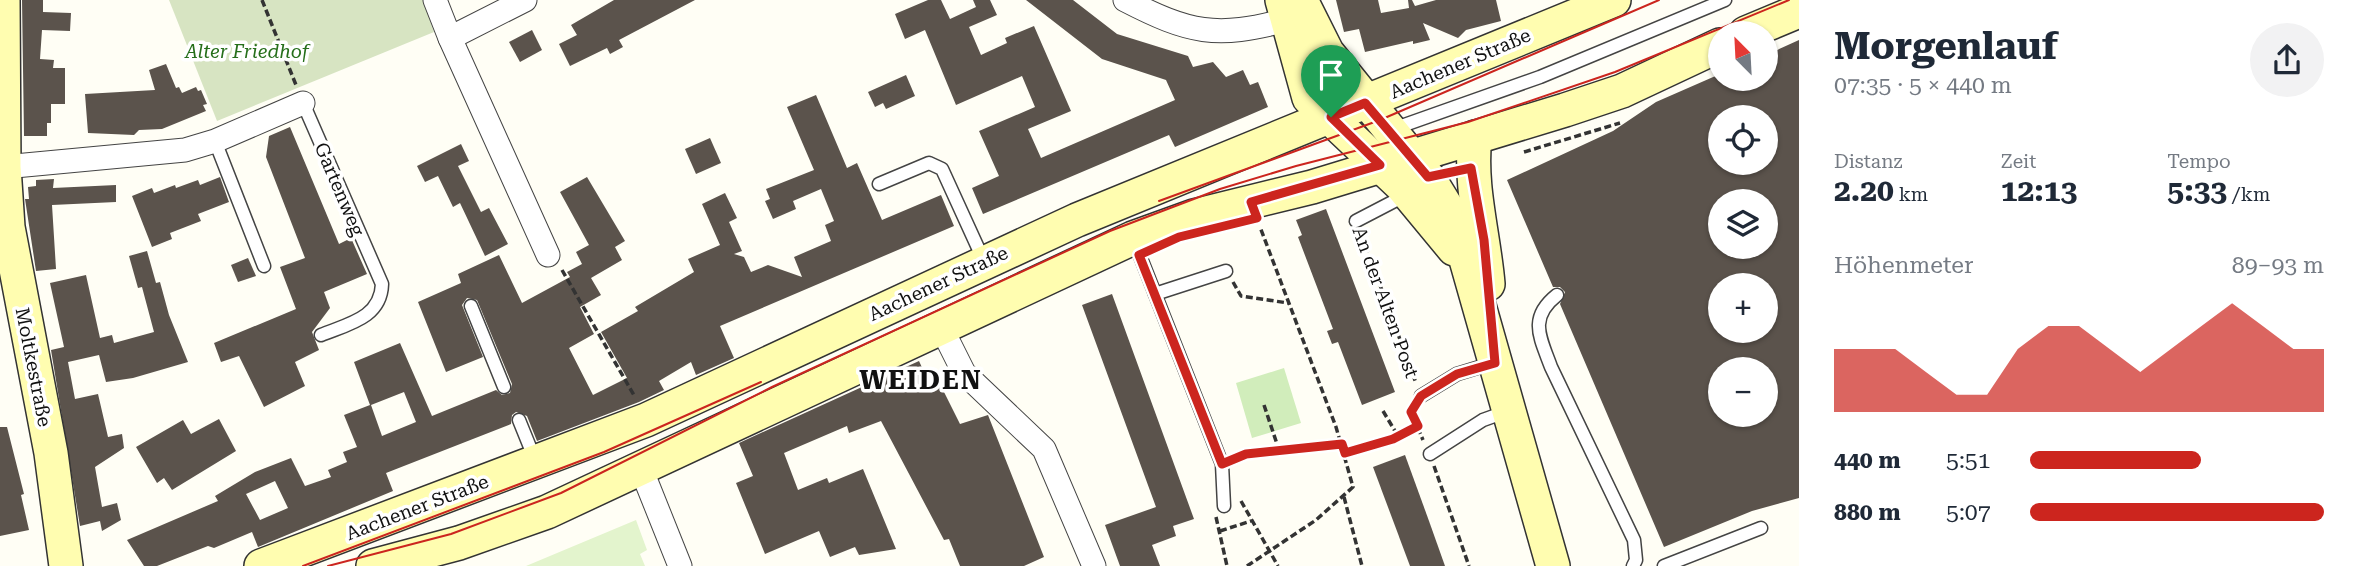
<!DOCTYPE html>
<html lang="de">
<head>
<meta charset="utf-8">
<style>
  body { margin:0; font-family:"Roboto Serif",serif; background:#f2f2f3; color:#1f2937; height:100vh; display:flex; flex-direction:column; font-size:26px; white-space:nowrap }
  * { box-sizing:border-box; margin:0 }
  p { font-size:23px; color:#747a83 }
  .icon { flex:none; width:38px; height:38px; fill:none; stroke:currentColor; stroke-width:2; stroke-linecap:round; stroke-linejoin:round }
  .map { position:relative; flex:1; overflow:hidden }
  .panel { display:flex; flex-direction:column; background:#fff; width:560px }
  .panel>* { flex:none }
  .needle { width:46px; rotate:336deg }
  .buttons { position:absolute; left:1708px; top:21px; display:grid; gap:14px }
  .buttons a { display:grid; place-items:center; width:70px; height:70px; border-radius:50%; background:#fff; box-shadow:0 2px 5px #0004; font-size:35px }
  .pin { position:absolute; display:grid; place-items:center; width:60px; height:60px; color:#fff; margin:-72px -30px; border-radius:50% 50% 50% 0; rotate:-45deg; box-shadow:0 0 7px #0007 }
  .pin .icon { rotate:45deg }
  .round { display:grid; place-items:center; flex:none; width:74px; height:74px; border-radius:37px; background:#f2f2f3 }
  .head { display:flex; align-items:center; justify-content:space-between; height:119px; padding:0 35px }
  h1 { font-size:38px; font-weight:700; line-height:52px }
  .figures { display:grid; grid-template-columns:repeat(3,1fr); gap:10px; height:119px; padding:7px 35px }
  .figures div { display:grid; align-content:center }
  .figures b { font-size:30px; font-weight:700 }
  .figures small { font-size:19px; font-weight:400 }
  .figures p { font-size:19px }
  .chart { height:196px; padding:14px 35px }
  .chart p { display:flex; justify-content:space-between }
  .chart svg { width:100%; height:126px; margin-top:7px; fill:#cc251e; opacity:.7 }
  ul { padding:0 35px; list-style:none; font-size:23px }
  li { display:grid; grid-template-columns:112px 84px 1fr; align-items:center; height:52px }
  li i { height:18px; border-radius:9px; background:#cc251e }
  main { display:flex; flex:1; min-height:0 }
  .map>svg:first-child { display:block }
</style>
</head>
<body>
<main>
<div class="map">
<svg width="1799" height="566" viewBox="0 0 1799 566">
  <rect width="100%" height="100%" fill="#fffef5"/>
  <polygon fill="#d1edbb" points="1284,368 1301,423 1252,438 1236,383"/>
  <polygon fill="#d7e4c2" points="169,0 423,0 434,32 217,121"/>
  <polygon fill="#e3f4cd" points="636,520 647,550 640,554 645,566 526,566"/>
  <g fill="#5b534c" fill-rule="evenodd">
    <polygon points="22,0 43,0 43,12 71,13 70,31 42,30 40,59 54,60 53,68 65,68 65,104 51,104 51,123 47,123 47,136 24,136"/>
    <polygon points="614,0 695,0 619,40 623,47 610,54 607,48 570,66 559,44 577,35 571,25"/>
    <polygon points="928,0 941,0 950,19 976,7 973,0 990,0 997,15 969,27 981,55 1007,43 1005,38 1034,26 1071,111 1028,129 1041,158 1175,100 1166,80 1102,59 1026,0 1073,0 1117,34 1188,56 1193,67 1213,62 1226,77 1243,70 1250,85 1258,82 1268,107 1175,147 1169,135 983,214 972,188 999,176 979,131 1035,107 1022,76 956,105 925,30 905,39 895,14"/>
    <polygon points="1336,0 1378,0 1381,13 1409,8 1408,0 1412,0 1415,6 1436,0 1496,0 1501,21 1466,30 1458,38 1423,23 1430,40 1413,44 1413,41 1365,52 1359,29 1344,32"/>
    <polygon points="532,30 542,50 520,62 509,42"/>
    <path d="M1799,40V498L1752,511L1664,547L1560,304L1565,292L1560,287H1553L1507,180L1613,131L1656,102L1720,74V79H1766V55ZM1720,117H1766V163H1720ZM1720,201H1766V247H1720ZM1720,285H1766V331H1720ZM1720,369H1766V415H1720Z"/>
    <polygon points="166,64 176,88 179,87 182,93 196,87 198,91 201,90 207,104 203,105 206,111 162,129 139,130 134,135 88,133 85,94 155,90 149,70"/>
    <polygon points="906,75 915,96 886,109 883,103 875,107 868,92"/>
    <path d="M816,95L847,168L857,163L882,220L941,195L954,226L720,326L734,358L696,375L691,362L659,381L664,390L639,402L537,441L527,416L516,412L512,415L511,424L386,473L393,491L258,547L252,532L214,548L208,546L157,566H144L127,540L218,501L215,496L255,472L291,458L305,486L331,477L328,470L347,462L343,452L357,447L344,415L370,405L354,362L400,343L432,416L496,390L502,395L510,393L512,384L477,300L467,298L462,305L483,357L446,372L418,302L461,283L458,274L499,255L522,303L570,277L567,272L582,264L576,252L589,245L560,192L587,177L625,241L615,247L622,260L591,278L601,295L580,307L594,334L569,348L593,395L627,378L601,332L638,311L635,307L694,272L688,259L720,245L702,204L725,193L737,218L729,222L742,251L734,254L744,257L751,272L768,265L802,277L794,257L831,241L825,225L834,221L821,189L793,201L796,209L773,219L765,201L770,199L766,189L814,170L787,107ZM404,392L416,422L382,436L371,405ZM275,481L288,508L260,520L246,494Z"/>
    <polygon points="290,127 339,244 351,238 367,274 324,292 330,308 312,332 319,350 295,362 305,386 264,407 239,356 221,362 214,343 296,309 280,267 305,258 266,157 269,136"/>
    <polygon points="710,138 721,163 696,174 685,149"/>
    <polygon points="461,144 469,161 458,166 481,212 489,208 508,244 485,256 460,203 453,207 438,176 425,182 417,166"/>
    <polygon points="220,177 229,202 198,214 201,221 170,233 172,239 152,247 132,196 152,188 154,193 175,185 176,188 198,180 200,185"/>
    <polygon points="54,179 53,188 116,185 116,202 52,205 56,269 36,271 25,199 29,199 28,187 36,186 36,180"/>
    <polygon points="1326,209 1395,392 1362,405 1338,342 1332,344 1327,331 1333,329 1298,237 1302,235 1296,220"/>
    <polygon points="147,251 156,283 160,282 169,315 188,362 133,378 106,382 99,355 68,362 75,399 98,394 108,437 122,434 124,448 95,467 102,507 117,503 121,520 102,531 100,521 80,526 51,350 64,347 50,283 86,275 100,338 112,335 114,343 154,332 142,287 138,288 129,256"/>
    <polygon points="248,258 256,276 238,282 231,265"/>
    <polygon points="1112,294 1194,519 1173,526 1176,536 1152,545 1160,566 1120,566 1105,525 1156,507 1082,305"/>
    <polygon points="919,361 925,374 933,370 960,424 988,415 1044,557 1024,566 960,566 949,539 944,540 881,421 849,433 847,426 784,453 798,490 827,478 829,483 863,469 896,549 859,555 855,547 830,557 819,531 765,554 736,483 753,476 739,443"/>
    <polygon points="219,419 236,451 172,490 164,478 157,483 136,447 183,420 191,434"/>
    <polygon points="0,427 7,427 24,494 21,495 29,530 0,536"/>
    <polygon points="1405,455 1429,521 1445,566 1410,566 1373,467"/>
  </g>
  <g fill="none" stroke-linecap="round" stroke-linejoin="round">
    <g stroke="#444" stroke-width="15">
      <g id="lane">
        <path d="M303,103L382,284C381,318 348,324 321,335"/>
        <polyline points="1393,129 1540,77 1725,0"/>
        <polyline points="215,141 264,266"/>
        <polyline points="879,184 929,163 942,169 984,261"/>
        <polyline points="1356,221 1406,195"/>
        <polyline points="1133,238 1222,464 1224,506"/>
        <polyline points="1155,294 1226,271"/>
        <path d="M1557,295C1528,318 1540,337 1551,367L1634,540L1636,560L1633,566"/>
        <polyline points="471,306 504,387"/>
        <polyline points="1421,396 1457,374 1493,363"/>
        <polyline points="519,420 536,462"/>
        <polyline points="1430,454 1483,420 1508,411"/>
        <polyline points="1664,566 1761,528"/>
      </g>
    </g>
    <g stroke="#444" stroke-width="25">
      <g id="street">
        <polyline points="435,0 450,38 525,0"/>
        <path d="M1125,0C1189,33 1216,39 1286,20"/>
        <polyline points="450,38 548,255"/>
        <polyline points="4,167 185,150 215,141 303,103"/>
        <polyline points="940,325 964,373 1044,449 1094,566"/>
        <polyline points="640,466 680,566"/>
      </g>
    </g>
    <g stroke="#333" stroke-width="36">
      <g id="secondary">
        <polyline points="3,0 4,167 8,227 51,453 66,566"/>
        <polyline points="1282,0 1309,98 1401,185 1454,249"/>
        <polyline points="1301,0 1327,52 1428,177 1455,221 1553,566"/>
        <polyline points="1746,33 1799,11"/>
        <path d="M1475,137C1469,186 1484,235 1488,284"/>
        <polyline points="261,566 646,420 1077,220 1614,0"/>
        <polyline points="373,566 459,543 547,512 1133,238 1194,216 1312,187 1565,110 1622,91 1720,45"/>
      </g>
    </g>
    <g stroke="#333" stroke-width="3.5" stroke-dasharray="7 3.5" stroke-linecap="butt">
      <polyline points="262,0 296,85"/>
      <polyline points="1524,152 1620,123"/>
      <polyline points="1362,236 1416,383"/>
      <polyline points="562,270 635,397"/>
      <polyline points="1233,282 1241,296 1288,303"/>
      <polyline points="1264,405 1280,453"/>
      <polyline points="1414,409 1411,412 1423,440"/>
      <polyline points="1383,411 1398,436"/>
      <polyline points="1345,453 1393,439 1418,426"/>
      <polyline points="1237,458 1342,444"/>
      <polyline points="1434,466 1469,566"/>
      <polyline points="1344,497 1362,566"/>
      <polyline points="1241,501 1278,566"/>
      <polyline points="1216,517 1227,566"/>
      <polyline points="1220,531 1251,521"/>
      <polyline points="1247,566 1316,520 1353,487 1336,427 1260,227"/>
    </g>
    <use href="#lane" stroke="#fff" stroke-width="12"/>
    <use href="#street" stroke="#fff" stroke-width="23"/>
    <use href="#secondary" stroke="#fffdb0" stroke-width="33"/>
    <g stroke="#cc251e" stroke-width="2">
      <polyline points="1159,201 1380,120 1659,0"/>
      <polyline points="303,566 604,452 761,382"/>
      <polyline points="328,566 451,534 561,493 772,387 1110,231 1220,189 1296,166 1468,122 1615,72 1789,0"/>
    </g>
  </g>
  <g fill="none" stroke-linecap="round" stroke-linejoin="round">
    <g stroke="#fff" stroke-width="14">
      <polygon id="route" points="1365,103 1428,177 1471,168 1484,240 1495,363 1457,374 1421,396 1411,412 1418,426 1393,439 1345,453 1342,444 1246,454 1222,464 1139,255 1179,237 1257,218 1251,202 1380,165 1331,117"/>
    </g>
    <use href="#route" stroke="#cc251e" stroke-width="9"/>
  </g>
  <g text-anchor="middle" stroke-width="7" stroke-linejoin="round" paint-order="stroke">
    <g font-size="19" font-style="italic" fill="#266f1b" stroke="#fff">
      <text x="247" y="58">Alter Friedhof</text>
    </g>
    <g font-size="19" fill="#111" stroke="#fff">
      <text transform="translate(1460 63) rotate(-23)" y="7">Aachener Straße</text>
      <text transform="translate(340 189) rotate(67)" y="7">Gartenweg</text>
      <text transform="translate(938 283) rotate(-25)" y="7">Aachener Straße</text>
      <text transform="translate(1386 302) rotate(70)" y="7">An der Alten Post</text>
      <text transform="translate(34 367) rotate(79)" y="7">Moltkestraße</text>
      <text transform="translate(417 507) rotate(-21)" y="7">Aachener Straße</text>
    </g>
    <g font-size="26" font-weight="bold" letter-spacing="2" fill="#111" stroke="#fff">
      <text x="921" y="389">WEIDEN</text>
    </g>
  </g>
</svg>
<div class="buttons">
<a><svg class="needle" viewBox="-14 -14 28 28"><path d="M0-13l5 13h-10z" fill="#e53935"/><path d="M0 13l5-13h-10z" fill="#747a83"/></svg></a>
<a><svg class="icon" aria-label="locate" viewBox="0 0 24 24"><circle cx="12" cy="12" r="6"/><path d="M12 2v4M12 18v4M2 12h4M18 12h4"/></svg></a>
<a><svg class="icon" aria-label="layers" viewBox="0 0 24 24"><path d="M12 4l9 5-9 5-9-5zM3 14l9 5 9-5"/></svg></a>
<a>+</a>
<a>−</a>
</div>
<div class="pin" style="left:1331px;top:117px;background:#1e9e55"><svg class="icon" aria-label="arrive" viewBox="0 0 24 24"><path d="M6 21V4h12l-3 4 3 4H6"/></svg></div>
</div>
<section class="panel">
<div class="head"><div><h1>Morgenlauf</h1><p>07:35 · 5 × 440 m</p></div><a class="round"><svg class="icon" aria-label="share" viewBox="0 0 24 24"><path d="M12 15V3M7 8l5-5 5 5M5 13v7h14v-7"/></svg></a></div>
<div class="figures">
<div><p>Distanz</p><b>2.20<small> km</small></b></div>
<div><p>Zeit</p><b>12:13</b></div>
<div><p>Tempo</p><b>5:33<small> /km</small></b></div>
</div>
<div class="chart"><p><span>Höhenmeter</span>89–93 m</p>
<svg viewBox="0 0 160 44" preserveAspectRatio="none"><path d="M0 44V22L10 22L20 22L30 30L40 38L50 38L60 22L70 14L80 14L90 22L100 30L110 22L120 14L130 6L140 14L150 22L160 22V44z"/></svg>
</div>
<ul>
<li><b>440 m</b>5:51<i style="width:58%"></i></li>
<li><b>880 m</b>5:07<i style="width:100%"></i></li>
</ul>
</section>
</main>
</body>
</html>
